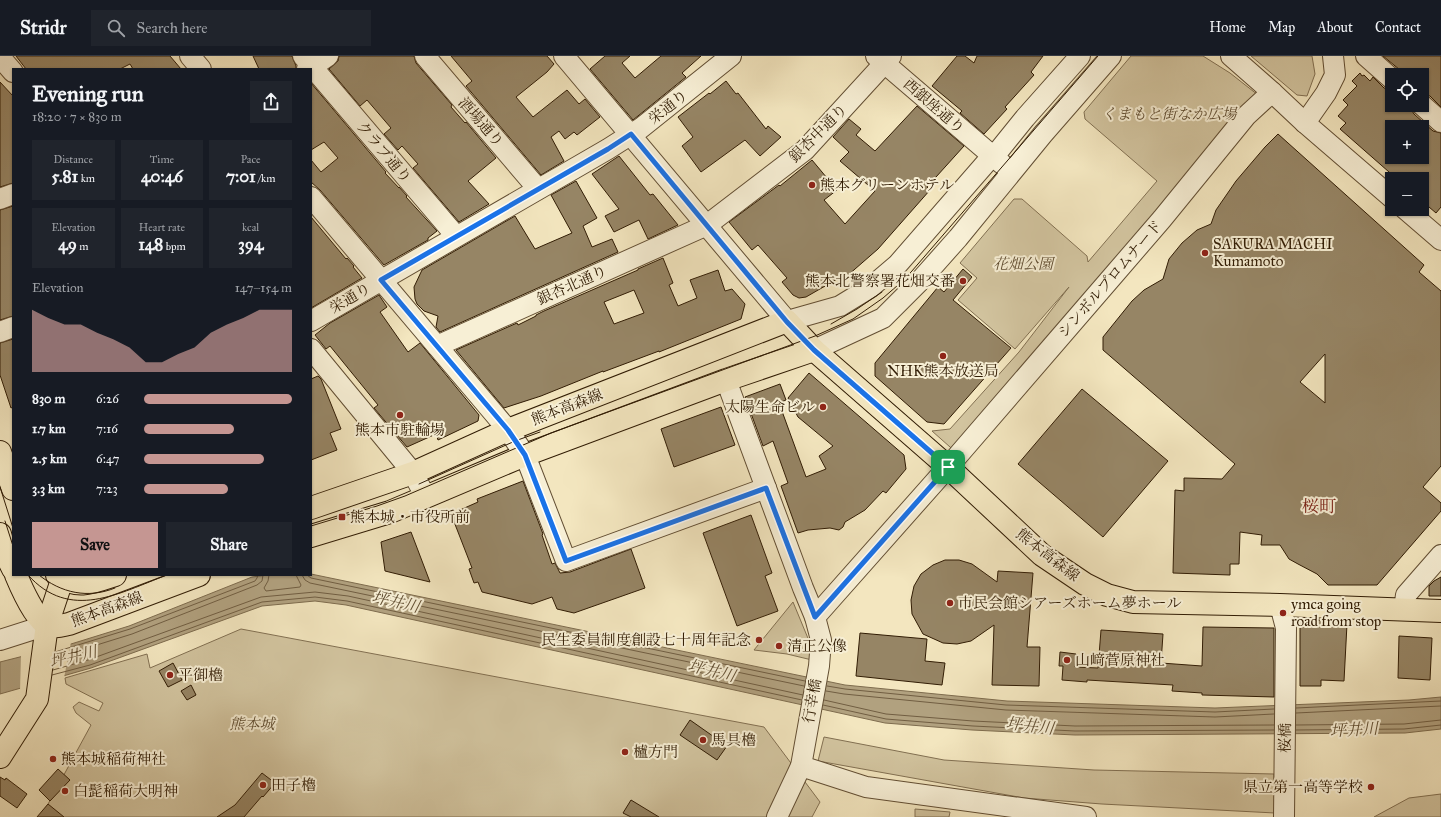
<!DOCTYPE html>
<html lang="en">
<head>
<meta charset="utf-8">
<style>
  body { margin:0; font-family:"IM FELL Great Primer","Noto Serif JP",serif; background:#20242c; color:#f1f3f6; height:100vh; display:flex; flex-direction:column; font-size:15px; white-space:nowrap }
  * { box-sizing:border-box; margin:0 }
  p { font-size:13px; color:#9ea1a6 }
  .icon { flex:none; width:22px; height:22px; fill:none; stroke:currentColor; stroke-width:2; stroke-linecap:round; stroke-linejoin:round }
  .map { position:relative; flex:1; overflow:hidden }
  .drawer { position:absolute; left:12px; top:12px; width:300px; height:508px; display:flex; flex-direction:column; background:#171b24; border-radius:0px; box-shadow:0 1px 3px #0004 }
  .drawer>* { flex:none }
  .buttons { position:absolute; left:1385px; top:12px; display:grid; gap:8px }
  .buttons a { display:grid; place-items:center; width:44px; height:44px; border-radius:0px; background:#171b24; box-shadow:0 1px 3px #0004; font-size:20px }
  .pin { position:absolute; display:grid; place-items:center; width:34px; height:34px; color:#fff; margin:-17px; border-radius:8px; box-shadow:0 2px 6px #0006 }
  .round { display:grid; place-items:center; flex:none; width:42px; height:42px; border-radius:0px; background:#20242c }
  .summary { display:flex; align-items:center; justify-content:space-between; height:68px; padding:0 20px }
  h1 { font-size:22px; font-weight:800; line-height:30px }
  .figures { display:grid; grid-template-columns:repeat(3,1fr); gap:6px; height:68px; padding:4px 20px }
  .figures div { display:grid; align-content:center; border-radius:0px; background:#20242c; text-align:center }
  .figures b { font-size:17px; font-weight:800 }
  .figures small { font-size:11px; font-weight:400 }
  .figures p { font-size:11px }
  .chart { height:112px; padding:8px 20px }
  .chart p { display:flex; justify-content:space-between }
  .chart svg { width:100%; height:72px; margin-top:4px; fill:#c59692; opacity:.7 }
  .button { display:flex; gap:8px; margin-top:auto; padding:8px 20px }
  .button a { flex:1; height:46px; border-radius:0px; background:#c59692; color:#111; font-size:16px; font-weight:800; line-height:46px; text-align:center }
  .button a+a { background:#20242c; color:#f1f3f6 }
  ul { padding:0 20px; list-style:none; font-size:13px }
  li { display:grid; grid-template-columns:64px 48px 1fr; align-items:center; height:30px }
  li i { height:10px; border-radius:5px; background:#c59692 }
  header { display:flex; align-items:center; gap:24px; box-sizing:border-box; height:56px; padding:0 20px; background:#171b24; border-bottom:1px solid #363941 }
  header strong { font-size:19px }
  nav { display:flex; gap:22px; margin-inline-start:auto; font-size:14px }
  .search { width:280px; height:36px; background:#20242c; display:flex; align-items:center; gap:10px; box-sizing:border-box; padding:0 14px; border-radius:0px; color:#9ea1a6; font-size:15px }
  .map>svg:first-child { display:block }
</style>
</head>
<body>
<header>
<strong>Stridr</strong>
<div class="search"><svg class="icon" aria-label="search" viewBox="0 0 24 24"><circle cx="10" cy="10" r="6"/><path d="M15 15l6 6"/></svg>Search here</div>
<nav><a>Home</a><a>Map</a><a>About</a><a>Contact</a></nav>
</header>
<div class="map">
<svg width="1441" height="761" viewBox="0 0 1441 761">
  <rect width="100%" height="100%" fill="#f3e6bf"/>
  <filter id="stains"><feTurbulence type="fractalNoise" baseFrequency=".005" numOctaves="4"/><feColorMatrix values="0 0 0 0 .2 0 0 0 0 .09 0 0 0 0 .02 0 0 0 .5 -.17"/></filter>
  <radialGradient id="worn" r=".72"><stop offset=".6" stop-color="#630" stop-opacity="0"/><stop offset="1" stop-color="#630" stop-opacity=".3"/></radialGradient>
  <g fill="#d2c49f" stroke="#827052">
    <polygon points="1131,0 1203,0 1230,17 1258,39 959,399 932,375 950,373 1019,296 1069,231 1015,293 958,244 977,222 960,207 1014,143 1022,143 1087,200 1088,206 1157,125 1085,63 1084,56"/>
    <polygon points="1251,0 1312,0 1315,18 1307,40 1297,39"/>
    <polygon points="793,546 812,592 812,604 787,598 754,594"/>
    <polygon points="241,573 764,671 820,746 812,761 41,761 91,669 76,657 73,651 79,646 99,655 103,647 66,628 65,622 147,598 150,612"/>
    <polygon points="824,681 944,704 1094,714 1274,718 1275,757 1102,748 1024,742 818,705"/>
    <polygon points="1441,738 1441,761 1374,761 1409,742"/>
    <polygon points="915,753 950,756 949,761 915,761"/>
  </g>
  <polygon fill="#b1a17f" stroke="#7e6c4e" points="311,518 845,629 1007,645 1215,652 1409,644 1441,641 1441,673 1405,677 1075,679 972,674 885,667 346,549 315,545 262,550 91,612 0,638 0,606 71,588 129,570 252,521 268,519"/>
  <polygon fill="#f3e6bf" points="71,586 64,622 20,635 21,599"/>
  <g fill="none" stroke-linecap="round" stroke-linejoin="round">
    <g stroke="#715e42" stroke-width="1">
      <polyline points="269,519 268,525 264,532 266,535 300,531 301,529 296,519"/>
      <polyline points="302,519 305,524 310,527 804,630"/>
      <polyline points="307,519 311,522 805,625"/>
      <polyline points="55,596 130,573 255,525 257,522 258,519"/>
      <polyline points="55,602 132,578 257,529 262,525 263,519"/>
      <polyline points="53,614 88,604 261,541 315,536 348,540 803,639"/>
      <polyline points="52,619 90,609 262,546 315,541 347,545 802,644"/>
      <polyline points="827,630 845,633 1006,649 1215,656 1274,653"/>
      <polyline points="826,635 844,638 1006,654 1215,661 1274,658"/>
      <polyline points="824,644 886,658 973,665 1075,670 1274,669"/>
      <polyline points="823,649 886,663 973,670 1075,675 1274,674"/>
      <polyline points="1296,652 1441,645"/>
      <polyline points="1296,657 1441,650"/>
      <polyline points="1296,669 1404,668 1441,664"/>
      <polyline points="1296,674 1404,673 1441,669"/>
    </g>
  </g>
  <g fill="#968565" stroke="#311c04" fill-rule="evenodd">
    <polygon points="16,0 170,0 181,13 133,13 130,8 120,13 26,13"/>
    <polygon points="253,0 292,0 296,10 296,13 259,13"/>
    <polygon points="339,0 414,0 416,7 452,49 451,51 465,67 466,66 496,102 468,125 489,148 459,166 413,112 418,108 402,90 398,94 384,78 391,72 367,44 360,50 329,13 338,5"/>
    <polygon points="451,0 547,0 554,8 547,16 516,41 533,61 567,34 579,48 585,43 600,61 577,79 574,76 565,83 559,75 551,81 564,105 541,119 466,30 472,25"/>
    <polygon points="605,0 630,0 622,7 635,22 661,0 701,0 682,17 686,21 633,64 590,13"/>
    <polygon points="957,0 965,0 974,7 977,0 1043,0 1031,16 1034,19 1005,51 1007,53 984,78 960,57 962,55 932,30"/>
    <polygon points="1383,0 1441,0 1441,51 1430,40 1422,38 1422,19 1403,19 1400,14"/>
    <path d="M1360,17L1362,20L1364,19L1370,25L1373,21L1384,32L1392,34V49H1411V53L1414,58L1433,75L1441,77V151L1436,157L1422,145V123H1397L1340,73L1346,67L1338,60L1348,49L1343,44L1357,30L1352,25ZM1392,71H1422V101H1392Z"/>
    <polygon points="726,25 736,38 738,37 766,73 768,70 781,81 760,100 745,84 701,116 682,90 693,81 678,61 709,37 710,38"/>
    <polygon points="0,26 13,40 13,127 0,131"/>
    <polygon points="311,27 386,116 385,117 399,132 399,131 407,140 406,141 437,175 428,182 428,184 384,209 320,134 311,126 311,104 321,116 338,102 324,86 311,94"/>
    <polygon points="917,50 964,90 927,131 930,134 878,193 847,220 846,218 806,241 799,242 793,239 782,226 787,222 758,189 752,194 729,166 779,129 780,130 812,104 837,134 824,144 845,168 875,135 840,105 849,96 833,81 849,63 861,73 856,79 875,95"/>
    <path d="M1278,78L1424,209L1419,216L1441,235V410L1423,431L1441,447V455L1377,529H1328L1317,518L1298,508L1289,503L1280,489H1261L1262,479L1240,476L1239,508H1230V519L1173,517L1175,434L1184,435V422L1222,423L1235,408L1103,294V281L1132,245L1144,234L1163,223L1169,203L1182,187L1197,174L1211,168L1216,154L1236,125L1265,91ZM1325,298V347L1300,326Z"/>
    <polygon points="619,100 650,139 653,138 678,169 648,183 639,164 614,176 605,160 619,153 592,118"/>
    <polygon points="576,125 597,162 583,170 592,191 612,183 618,196 440,276 436,271 438,260 424,255 417,248 415,243 414,231 422,214 515,160 535,193 572,177 551,139"/>
    <polygon points="13,150 13,260 0,264 0,154"/>
    <polygon points="311,161 346,203 347,202 354,210 353,211 362,222 311,252"/>
    <path d="M663,202L673,227L669,229L678,250L697,242L690,224L718,214L725,235L732,233L745,248L741,263L659,296V295L603,316V315L541,340L504,352L456,294L517,267L518,269L536,260V259L544,255L638,214V213ZM634,234L644,257L614,268L604,246Z"/>
    <polygon points="963,213 972,221 953,244 1011,292 944,368 927,366 875,320 875,307 938,231 944,236"/>
    <polygon points="379,239 387,251 380,256 408,296 420,287 479,359 478,365 438,384 436,378 407,391 374,352 378,349 330,290 326,293 315,279 330,267"/>
    <polygon points="13,283 13,351 11,352 0,319 0,287"/>
    <polygon points="809,317 904,399 906,413 886,437 883,435 865,454 845,466 843,471 839,474 830,472 808,474 798,477 781,430 788,427 773,385 763,390 745,341 780,328 786,344 779,347 806,421 826,413 819,400 833,390 798,361 788,342"/>
    <polygon points="318,320 321,323 341,373 330,377 337,394 311,404 311,323"/>
    <polygon points="1082,333 1168,405 1103,481 1018,408"/>
    <polygon points="721,351 735,389 674,411 661,373"/>
    <polygon points="523,425 543,478 542,479 552,508 555,507 560,517 570,516 631,493 645,532 574,557 557,553 552,541 532,548 482,536 478,526 474,527 469,513 472,512 451,458 478,446 477,443"/>
    <polygon points="751,459 772,517 765,520 778,555 737,570 703,477"/>
    <polygon points="411,476 430,526 385,515 381,486"/>
    <polygon points="945,504 959,504 972,508 997,526 998,515 1033,517 1027,591 1040,591 1039,630 992,629 994,569 971,585 957,588 943,587 923,578 912,558 911,544 914,530 921,518 933,509"/>
    <polygon points="1441,521 1441,540 1429,540 1429,530 1434,525"/>
    <polygon points="1300,564 1322,564 1322,566 1347,568 1344,625 1321,624 1321,630 1300,630"/>
    <polygon points="1203,571 1274,572 1274,641 1202,639 1202,637 1172,635 1173,629 1087,624 1087,626 1062,624 1063,610 1059,610 1060,596 1076,598 1075,611 1098,612 1101,574 1163,578 1161,607 1202,610"/>
    <polygon points="860,577 927,583 925,605 945,607 942,629 856,620"/>
    <polygon points="1399,580 1432,582 1430,624 1398,622"/>
    <polygon points="173,607 182,624 168,631 159,615"/>
    <polygon points="191,629 196,639 187,644 181,635"/>
    <polygon points="690,664 727,690 717,704 680,679"/>
    <polygon points="58,713 70,724 50,745 39,734"/>
    <polygon points="262,717 275,727 263,741 262,740 244,761 217,761 235,749"/>
    <polygon points="0,721 5,724 6,722 27,738 17,752 0,740"/>
    <polygon points="631,744 659,761 631,761 623,757"/>
    <polygon points="48,748 64,761 37,761"/>
  </g>
  <g fill="none" stroke-linecap="round" stroke-linejoin="round">
    <g stroke="#624e33" stroke-width="22">
      <g id="minor">
        <polyline points="190,0 201,13"/>
        <polyline points="303,0 456,180"/>
        <polyline points="425,0 538,133"/>
        <polyline points="564,0 787,265 840,250 871,231 898,208 992,100 1000,93 1025,62 1080,0"/>
        <polyline points="876,0 1002,108"/>
        <polyline points="1231,0 1272,36 1305,67 1392,142"/>
        <polyline points="1366,0 1392,23"/>
        <polyline points="0,1 13,16"/>
        <polyline points="307,13 312,11 328,0"/>
        <polyline points="1422,49 1441,66"/>
        <polyline points="1305,67 1326,37 1335,19 1333,0"/>
        <polyline points="311,141 508,374 525,399 566,505 766,432"/>
        <polyline points="0,143 13,138"/>
        <polyline points="1405,153 1441,184"/>
        <polyline points="311,265 608,93 641,72 731,0"/>
        <polyline points="0,276 13,271"/>
        <polyline points="437,290 707,169 805,94 891,0"/>
        <polyline points="311,293 413,417 425,440"/>
        <polyline points="814,294 883,262 918,227 958,182 1043,78 1111,0"/>
        <polyline points="726,324 803,532 815,561 821,584 819,610 801,710 777,761"/>
        <polyline points="1280,549 1286,572 1284,761"/>
        <polyline points="1404,553 1406,539 1441,499"/>
        <polyline points="815,561 948,411 1118,214 1162,163 1246,60 1272,36"/>
        <polyline points="0,584 47,569"/>
        <polyline points="801,710 866,731 1086,761"/>
      </g>
    </g>
    <g stroke="#311c04" stroke-width="24">
      <g id="major">
        <polyline points="0,396 13,433"/>
        <polyline points="311,452 413,417 508,374 787,265 814,294 948,411 1042,499 1085,528 1107,539 1133,546 1280,549 1441,555"/>
        <polyline points="0,478 6,499 13,513"/>
        <polyline points="311,480 390,456 525,399 726,324 814,294"/>
        <path d="M16,519C21,531 35,563 47,569C53,572 63,569 69,568L199,519"/>
        <path d="M57,519C77,534 94,526 115,519"/>
        <polyline points="0,701 37,643 47,569 62,524"/>
      </g>
    </g>
    <use href="#minor" stroke="#f7efd5" stroke-width="20"/>
    <use href="#major" stroke="#f3e6bf" stroke-width="22"/>
    <g stroke="#311c04" stroke-width="1">
      <polyline points="831,268 857,253 882,236"/>
      <polyline points="419,428 515,385 540,376"/>
      <polyline points="0,431 13,472"/>
      <polyline points="5,465 13,490"/>
      <polyline points="311,470 377,450 405,440 551,377 815,280 853,263 883,242 905,223 1098,0"/>
      <path d="M28,519C70,566 119,537 167,519"/>
      <path d="M39,519C61,537 88,543 115,532"/>
    </g>
  </g>
  <g fill="none" stroke-linecap="round" stroke-linejoin="round">
    <g stroke="#fff" stroke-width="8">
      <polygon id="route" points="631,78 787,266 814,294 948,411 815,561 766,432 566,505 525,399 508,374 381,224 608,93"/>
    </g>
    <use href="#route" stroke="#1a73e8" stroke-width="5"/>
  </g>
  <g fill="#8f2418" stroke="#f7efd5" stroke-width="1.5">
    <circle cx="812" cy="129" r="4"/>
    <circle cx="1205" cy="197" r="4"/>
    <circle cx="963" cy="225" r="4"/>
    <circle cx="943" cy="300" r="4"/>
    <circle cx="823" cy="351" r="4"/>
    <circle cx="400" cy="359" r="4"/>
    <rect x="338" y="457" width="8" height="8" rx="2"/>
    <circle cx="950" cy="547" r="4"/>
    <circle cx="1283" cy="557" r="4"/>
    <circle cx="759" cy="584" r="4"/>
    <circle cx="779" cy="590" r="4"/>
    <circle cx="1067" cy="604" r="4"/>
    <circle cx="170" cy="619" r="4"/>
    <circle cx="703" cy="684" r="4"/>
    <circle cx="625" cy="696" r="4"/>
    <circle cx="53" cy="703" r="4"/>
    <circle cx="263" cy="729" r="4"/>
    <circle cx="1371" cy="731" r="4"/>
    <circle cx="65" cy="735" r="4"/>
  </g>
  <g text-anchor="middle" stroke-width="4" stroke-linejoin="round" paint-order="stroke">
    <g font-size="15" fill="#311c04" stroke="#f7efd5">
      <text transform="translate(934 50) rotate(41)" y="5">西銀座通り</text>
      <text transform="translate(668 51) rotate(-38)" y="5">栄通り</text>
      <text transform="translate(481 66) rotate(49)" y="5">酒場通り</text>
      <text transform="translate(818 77) rotate(-45)" y="5">銀杏中通り</text>
      <text transform="translate(384 96) rotate(50)" y="5">クラブ通り</text>
      <text transform="translate(1110 223) rotate(-49)" y="5">シンボルプロムナード</text>
      <text transform="translate(572 229) rotate(-24)" y="5">銀杏北通り</text>
      <text transform="translate(350 242) rotate(-31)" y="5">栄通り</text>
      <text transform="translate(567 351) rotate(-21)" y="5">熊本高森線</text>
      <text transform="translate(1048 499) rotate(38)" y="5">熊本高森線</text>
      <text transform="translate(107 553) rotate(-20)" y="5">熊本高森線</text>
      <text transform="translate(812 645) rotate(-80)" y="5">行幸橋</text>
      <text transform="translate(1285 682) rotate(-89)" y="5">桜橋</text>
    </g>
    <g font-size="15" font-style="italic" fill="#614e32" stroke="#f7efd5">
      <text x="1169" y="63">くまもと街なか広場</text>
      <text x="1023" y="213">花畑公園</text>
      <text x="252" y="673">熊本城</text>
    </g>
    <g font-size="15" fill="#311c04" stroke="#f7efd5" text-anchor="start">
      <text x="820" y="134">熊本グリーンホテル</text>
      <text x="1213" y="193">SAKURA MACHI<tspan x="1213" dy="17">Kumamoto</tspan></text>
      <text x="955" y="230" text-anchor="end">熊本北警察署花畑交番</text>
      <text x="943" y="320" text-anchor="middle">NHK熊本放送局</text>
      <text x="815" y="356" text-anchor="end">太陽生命ビル</text>
      <text x="400" y="379" text-anchor="middle">熊本市駐輪場</text>
      <text x="350" y="466">熊本城・市役所前</text>
      <text x="958" y="552">市民会館シアーズホーム夢ホール</text>
      <text x="1291" y="553">ymca going<tspan x="1291" dy="17">road from stop</tspan></text>
      <text x="751" y="589" text-anchor="end">民生委員制度創設七十周年記念</text>
      <text x="787" y="595">清正公像</text>
      <text x="1075" y="609">山﨑菅原神社</text>
      <text x="178" y="624">平御櫓</text>
      <text x="711" y="689">馬具櫓</text>
      <text x="633" y="701">櫨方門</text>
      <text x="61" y="708">熊本城稲荷神社</text>
      <text x="271" y="734">田子櫓</text>
      <text x="1363" y="736" text-anchor="end">県立第一高等学校</text>
      <text x="73" y="740">白髭稲荷大明神</text>
    </g>
    <g font-size="16" font-style="italic" fill="#645135" stroke="#f7efd5">
      <text transform="translate(396 545) rotate(13)" y="6">坪井川</text>
      <text transform="translate(73 600) rotate(-13)" y="6">坪井川</text>
      <text transform="translate(712 614) rotate(14)" y="6">坪井川</text>
      <text transform="translate(1030 669) rotate(7)" y="6">坪井川</text>
      <text transform="translate(1354 673) rotate(-3)" y="6">坪井川</text>
    </g>
    <g font-size="17" fill="#7a1f14" stroke="#f7efd5">
      <text x="1319" y="456">桜町</text>
    </g>
  </g>
  <rect width="100%" height="100%" filter="url(#stains)"/>
  <rect width="100%" height="100%" fill="url(#worn)"/>
</svg>
<div class="buttons">
<a><svg class="icon" aria-label="locate" viewBox="0 0 24 24"><circle cx="12" cy="12" r="6"/><path d="M12 2v4M12 18v4M2 12h4M18 12h4"/></svg></a>
<a>+</a>
<a>−</a>
</div>
<div class="pin" style="left:948px;top:411px;background:#1e9e55"><svg class="icon" aria-label="arrive" viewBox="0 0 24 24"><path d="M6 21V4h12l-3 4 3 4H6"/></svg></div>
<section class="drawer">
<div class="summary"><div><h1>Evening run</h1><p>18:20 · 7 × 830 m</p></div><a class="round"><svg class="icon" aria-label="share" viewBox="0 0 24 24"><path d="M12 15V3M7 8l5-5 5 5M5 13v7h14v-7"/></svg></a></div>
<div class="figures">
<div><p>Distance</p><b>5.81<small> km</small></b></div>
<div><p>Time</p><b>40:46</b></div>
<div><p>Pace</p><b>7:01<small> /km</small></b></div>
</div>
<div class="figures">
<div><p>Elevation</p><b>49<small> m</small></b></div>
<div><p>Heart rate</p><b>148<small> bpm</small></b></div>
<div><p>kcal</p><b>394</b></div>
</div>
<div class="chart"><p><span>Elevation</span>147–154 m</p>
<svg viewBox="0 0 160 44" preserveAspectRatio="none"><path d="M0 44V6L10 11L20 15L30 15L40 20L50 24L60 29L70 38L80 38L90 33L100 29L110 20L120 15L130 11L140 6L150 6L160 6V44z"/></svg>
</div>
<ul>
<li><b>830 m</b>6:26<i style="width:100%"></i></li>
<li><b>1.7 km</b>7:16<i style="width:61%"></i></li>
<li><b>2.5 km</b>6:47<i style="width:81%"></i></li>
<li><b>3.3 km</b>7:23<i style="width:57%"></i></li>
</ul>
<div class="button"><a>Save</a><a>Share</a></div>
</section>
</div>
</body>
</html>
